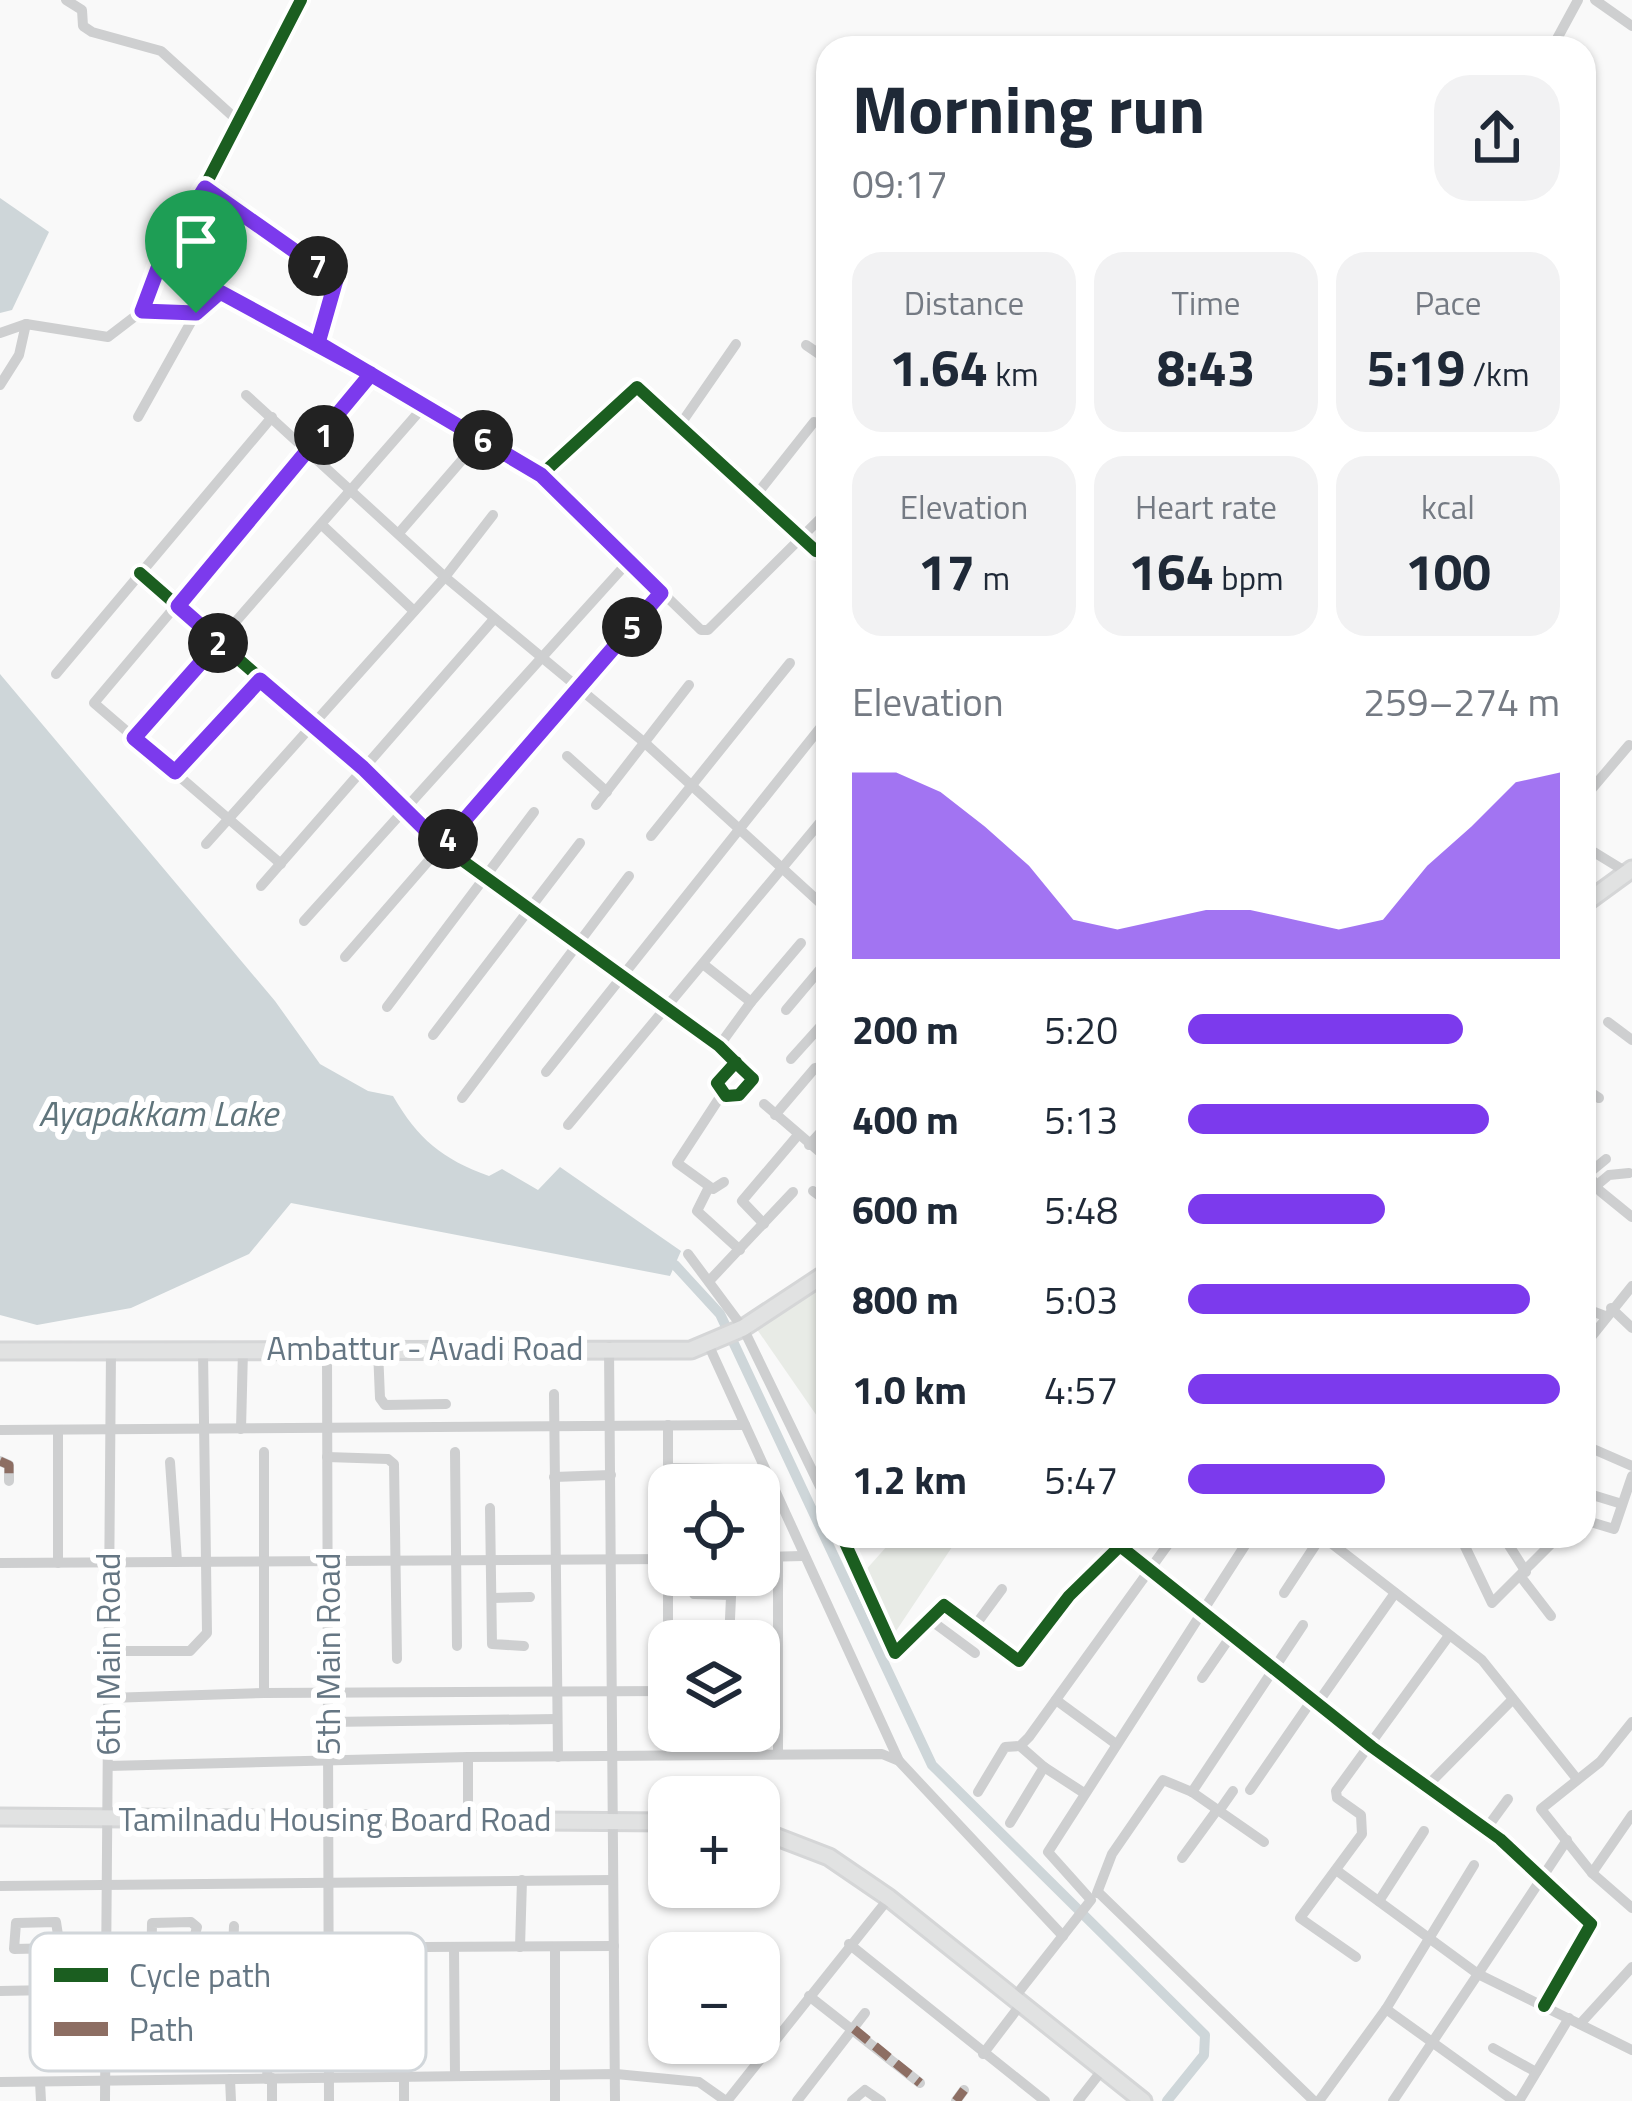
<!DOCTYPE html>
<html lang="en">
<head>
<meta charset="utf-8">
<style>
  body { margin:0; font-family:"Titillium Web",sans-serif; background:#f2f2f3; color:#1f2937; height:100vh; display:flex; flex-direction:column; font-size:45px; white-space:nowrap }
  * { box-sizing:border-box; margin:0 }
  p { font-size:39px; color:#747a83 }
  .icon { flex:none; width:66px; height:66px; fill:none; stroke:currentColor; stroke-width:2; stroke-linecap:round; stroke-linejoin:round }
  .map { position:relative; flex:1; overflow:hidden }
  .drawer { position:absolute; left:816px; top:36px; width:780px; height:1512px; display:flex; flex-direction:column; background:#fff; border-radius:36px; box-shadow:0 3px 9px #0004 }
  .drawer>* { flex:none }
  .tools { position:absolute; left:648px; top:1464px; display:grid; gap:24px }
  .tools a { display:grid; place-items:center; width:132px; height:132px; border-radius:24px; background:#fff; box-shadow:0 3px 9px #0004; font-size:60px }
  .pin { position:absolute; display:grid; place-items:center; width:102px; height:102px; color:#fff; margin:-123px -51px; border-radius:50% 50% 50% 0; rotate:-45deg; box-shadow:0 0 12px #0007 }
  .pin .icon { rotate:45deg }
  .km { position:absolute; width:60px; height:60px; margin:-30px; border-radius:50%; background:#222; color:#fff; font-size:33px; line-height:60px; text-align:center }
  .round { display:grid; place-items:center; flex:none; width:126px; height:126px; border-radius:36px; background:#f2f2f3 }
  .head { display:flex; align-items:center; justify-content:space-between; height:204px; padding:0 36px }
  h1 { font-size:66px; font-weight:700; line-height:90px }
  .metrics { display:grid; grid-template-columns:repeat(3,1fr); gap:18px; height:204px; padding:12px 36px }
  .metrics div { display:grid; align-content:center; border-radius:30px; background:#f2f2f3; text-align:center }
  .metrics b { font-size:51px; font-weight:700 }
  .metrics small { font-size:33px; font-weight:400 }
  .metrics p { font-size:33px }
  .chart { height:336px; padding:24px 36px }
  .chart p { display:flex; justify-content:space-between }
  .chart svg { width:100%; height:216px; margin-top:12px; fill:#7c3aed; opacity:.7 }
  ul { padding:0 36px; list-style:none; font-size:39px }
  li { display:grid; grid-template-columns:192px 144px 1fr; align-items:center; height:90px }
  li i { height:30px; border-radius:15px; background:#7c3aed }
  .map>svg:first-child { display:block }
</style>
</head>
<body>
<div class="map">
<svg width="1632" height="2101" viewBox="0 0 1632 2101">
  <rect width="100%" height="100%" fill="#f9f9f9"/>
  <g fill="#e8ebe6">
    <polygon points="828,1279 828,1432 754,1325"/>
    <polygon points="896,1536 968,1536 956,1541 896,1631 864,1572"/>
  </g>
  <g fill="#ced6d9">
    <polygon points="0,198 49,232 12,310 0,313"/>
    <path d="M0,674L275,1001L320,1064L368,1091L393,1096C418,1139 442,1159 489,1176L502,1169L538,1190L560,1167L681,1251L670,1276L291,1203L249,1254L131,1308L37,1325L0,1315Z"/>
  </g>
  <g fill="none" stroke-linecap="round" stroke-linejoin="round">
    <polyline stroke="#ced6d9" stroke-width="10" points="675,1265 720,1314 932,1765 1205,2035 1204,2055 1167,2101"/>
    <g stroke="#d5d6d7" stroke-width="21">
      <g id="secondary">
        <polyline points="1584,904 1632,869"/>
        <polyline points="0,1351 691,1350 743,1328 828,1272"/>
        <polyline points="0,1817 669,1822"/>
        <polyline points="759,1830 829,1857 889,1898 1143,2101"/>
      </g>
    </g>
    <g stroke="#cecfd0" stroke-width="10">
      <polyline points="66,0 82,10 83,26 92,32 161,51 237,120"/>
      <polyline points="301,0 204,188 336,280 318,343 541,475 637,387 816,551 828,553"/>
      <polyline points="1595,0 1632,26"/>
      <polyline points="1422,45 1428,48"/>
      <polyline points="1552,48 1578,0"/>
      <polyline points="204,188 161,260 220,292"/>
      <polyline points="142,311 161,260"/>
      <polyline points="823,324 828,328"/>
      <polyline points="0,333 26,324 108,337 142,311 196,313 220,292 318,343"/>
      <polyline points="806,345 828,360"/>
      <polyline points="0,385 19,355 26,324"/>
      <polyline points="246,395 445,577 645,743 828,910"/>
      <polyline points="138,417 196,313"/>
      <polyline points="680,425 736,344"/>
      <polyline points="541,475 701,630 708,630 828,511"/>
      <polyline points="757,494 814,422"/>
      <polyline points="322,525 414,611"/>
      <polyline points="399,533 481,438"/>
      <path d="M140,573L363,768L430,837L719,1046C730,1057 741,1068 753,1079L739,1095L726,1096L717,1083L736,1062"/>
      <polyline points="56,674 272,417"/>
      <polyline points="134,738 425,405"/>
      <polyline points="567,756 607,792"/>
      <polyline points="175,772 260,681"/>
      <polyline points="1584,798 1629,745"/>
      <polyline points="596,805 689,685"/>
      <polyline points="651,836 790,663"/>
      <polyline points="206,844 445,577 493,515"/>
      <polyline points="1584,846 1628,873"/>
      <polyline points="281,864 94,703 371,374"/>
      <polyline points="261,886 494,619"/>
      <polyline points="304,921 629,561"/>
      <polyline points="345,957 661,593"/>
      <polyline points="703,964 751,1002 719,1046"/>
      <polyline points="751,1002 801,943"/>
      <polyline points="387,1007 534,812"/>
      <polyline points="786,1010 828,960"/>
      <polyline points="1608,1022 1632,1040"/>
      <polyline points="433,1035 580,843"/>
      <polyline points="791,1059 828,1018"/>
      <polyline points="546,1072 828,718"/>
      <polyline points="1584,1088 1599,1098"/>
      <polyline points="722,1094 677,1163 713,1189 724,1182"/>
      <polyline points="462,1098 629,876"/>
      <polyline points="764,1104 828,1159"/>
      <polyline points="775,1115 815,1068 828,1065"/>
      <polyline points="568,1125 828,813"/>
      <polyline points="809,1145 828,1124"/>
      <polyline points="1584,1168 1600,1191 1632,1217"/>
      <polyline points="1589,1173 1606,1159"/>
      <polyline points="1597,1185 1609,1175 1629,1173"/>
      <polyline points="709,1187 697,1211 740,1250"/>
      <polyline points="813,1191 828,1202"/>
      <polyline points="764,1224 742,1201 798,1135"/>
      <polyline points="688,1254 743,1328 828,1503"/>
      <polyline points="711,1279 793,1192"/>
      <polyline points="1584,1308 1605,1316"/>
      <polyline points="1611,1308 1632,1328"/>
      <polyline points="708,1344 899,1761"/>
      <polyline points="1584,1346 1632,1286"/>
      <polyline points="609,1347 615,2101"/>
      <polyline points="378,1350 380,1398 385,1405 446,1404"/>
      <polyline points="327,1351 329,2101"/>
      <polyline points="554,1394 558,1757"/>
      <polyline points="241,1429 243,1350"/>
      <polyline points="0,1430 745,1425"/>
      <polyline points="58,1430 58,1563"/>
      <polyline points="1584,1445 1632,1466"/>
      <polyline points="264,1452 264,1693 669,1691"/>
      <polyline points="455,1452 457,1646"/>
      <polyline points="327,1457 388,1459 394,1464 397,1659"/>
      <polyline points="0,1461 9,1465 9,1481"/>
      <polyline points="170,1462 177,1561"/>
      <polyline points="668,1468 724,1469 726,1485"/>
      <polyline points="554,1477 611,1475"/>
      <polyline points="1586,1493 1622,1504"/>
      <polyline points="490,1508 492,1644 524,1646"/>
      <polyline points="1584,1520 1614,1529 1632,1476"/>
      <polyline points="842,1536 895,1653 944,1605 1019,1661 1069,1596 1120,1546 1372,1747 1500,1839 1591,1924 1544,2006"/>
      <polyline points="1322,1536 1482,1660 1577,1779"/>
      <polyline points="1460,1536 1492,1603 1559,1536"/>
      <polyline points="1503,1536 1526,1572"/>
      <polyline points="759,1557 803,1556"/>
      <polyline points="0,1563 669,1559"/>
      <polyline points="1521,1577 1551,1616"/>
      <polyline points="1284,1593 1320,1538"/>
      <polyline points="694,1594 731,1595"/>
      <polyline points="492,1598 530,1597"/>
      <polyline points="929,1619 975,1653"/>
      <polyline points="974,1627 1002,1589"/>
      <polyline points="729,1641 732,1575"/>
      <polyline points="107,1651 190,1651 207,1633 203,1351"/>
      <polyline points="1202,1678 1233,1633"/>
      <polyline points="668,1691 668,1425"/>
      <polyline points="108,1698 264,1693"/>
      <polyline points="1056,1700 1116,1744"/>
      <polyline points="1319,1701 1395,1593"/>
      <polyline points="328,1722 556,1719"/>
      <polyline points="1632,1722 1600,1762 1541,1809 1592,1873 1632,1908"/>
      <polyline points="778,1753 778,1557"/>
      <polyline points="108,1766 468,1757"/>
      <polyline points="1044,1767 1084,1793"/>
      <polyline points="1427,1786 1512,1700"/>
      <polyline points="1250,1790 1314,1697"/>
      <polyline points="978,1792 1005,1747 1020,1746 1029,1737 1174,1536"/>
      <polyline points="1192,1792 1303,1625"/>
      <polyline points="1219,1811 1233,1791"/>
      <polyline points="468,1820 468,1757 882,1754 899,1761 1063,1936"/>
      <polyline points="1010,1823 1044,1767 1020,1746"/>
      <polyline points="1486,1829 1508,1799"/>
      <polyline points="1182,1858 1217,1810"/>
      <polyline points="1336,1870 1478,1974 1567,1840"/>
      <polyline points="1592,1873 1632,1815"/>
      <polyline points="0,1886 612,1880"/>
      <polyline points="1098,1892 1314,2101"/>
      <polyline points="1097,1893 1112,1854 1163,1780 1192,1792 1264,1842"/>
      <polyline points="1379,1901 1424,1831"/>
      <polyline points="234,1926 233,1948 614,1946"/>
      <polyline points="849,1944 1045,2101"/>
      <polyline points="454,1947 455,2076"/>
      <polyline points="520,1947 522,1880"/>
      <polyline points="555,1947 555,2101"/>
      <path d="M60,1948L14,1949L16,1923L56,1922L60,1948C104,1950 147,1949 191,1950L197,1927L191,1922L152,1923L150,2039"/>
      <polyline points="1356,1957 1300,1918 1362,1834 1361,1815 1337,1798 1336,1791 1448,1637"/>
      <polyline points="396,1978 396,2077"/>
      <polyline points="0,1991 102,1989"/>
      <polyline points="809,1996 920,2083"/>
      <polyline points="1014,1998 1091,1900 1048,1852 1251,1536"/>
      <polyline points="1386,2009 1514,2101"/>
      <polyline points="1580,2024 1632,1967"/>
      <polyline points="1493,2048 1536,2072"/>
      <polyline points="983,2054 1021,2004"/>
      <polyline points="230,2079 231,2101"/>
      <polyline points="267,2079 269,2033"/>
      <polyline points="0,2082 616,2074 699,2082 726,2101"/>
      <polyline points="40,2082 41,2101"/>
      <polyline points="105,2101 111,1350"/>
      <polyline points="272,2101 272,2078"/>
      <polyline points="404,2101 404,2077"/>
      <polyline points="727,2101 889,1898"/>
      <polyline points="797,2101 865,2013"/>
      <polyline points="852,2101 865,2090 881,2101"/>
      <polyline points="956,2101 964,2090"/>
      <polyline points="1078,2101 1103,2069"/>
      <polyline points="1319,2101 1386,2009 1474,1865"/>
      <polyline points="1393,2101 1478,1974 1632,2050"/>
      <polyline points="1519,2101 1569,2018"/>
    </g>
    <use href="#secondary" stroke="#e1e2e2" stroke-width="15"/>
    <g stroke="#8d6e63" stroke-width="9" stroke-dasharray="18 9" stroke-linecap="butt">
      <polyline points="0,1461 9,1465 9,1481"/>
      <polyline points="854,2029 920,2083"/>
      <polyline points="956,2101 964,2090"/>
    </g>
    <g stroke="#fff" stroke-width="20">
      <g id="cycleway">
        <polyline points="301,0 204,188 336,280 318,343 541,475 637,387 816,551 828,553"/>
        <path d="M140,573L363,768L430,837L719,1046C730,1057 741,1068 753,1079L739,1095L726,1096L717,1083L736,1062"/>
        <polyline points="842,1536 895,1653 944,1605 1019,1661 1069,1596 1120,1546 1372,1747 1500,1839 1591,1924 1544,2006"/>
      </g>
    </g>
    <use href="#cycleway" stroke="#1b5e20" stroke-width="12"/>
  </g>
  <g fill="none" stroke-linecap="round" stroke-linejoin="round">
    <g stroke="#fff" stroke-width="24">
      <polyline id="route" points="196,313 220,292 371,374 178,606 219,642 134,738 175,772 260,680 363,768 442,846 661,593 541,475 318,343 336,280 205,188 161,260 142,311 196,313"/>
    </g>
    <use href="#route" stroke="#7c3aed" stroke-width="15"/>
  </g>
  <g text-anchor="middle" stroke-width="12" stroke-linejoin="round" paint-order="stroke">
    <g font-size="33" fill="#657683" stroke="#fff">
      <text x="425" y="1360">Ambattur - Avadi Road</text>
      <text transform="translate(108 1654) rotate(-90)" y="12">6th Main Road</text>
      <text transform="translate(328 1654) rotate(-90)" y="12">5th Main Road</text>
      <text x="335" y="1831">Tamilnadu Housing Board Road</text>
    </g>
    <g font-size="36" font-style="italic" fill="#60757c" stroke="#fff">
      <text x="158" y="1126">Ayapakkam Lake</text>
    </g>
  </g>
  <rect x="30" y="1933" width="396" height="138" rx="18" fill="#fff" stroke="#d1d6da" stroke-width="3"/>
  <rect x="54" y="1968" width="54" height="14" fill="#1b5e20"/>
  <rect x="54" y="2022" width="54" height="14" fill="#8d6e63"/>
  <g font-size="33" fill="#657683">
    <text x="129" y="1987">Cycle path</text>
    <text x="129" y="2041">Path</text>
  </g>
</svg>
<div class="tools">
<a><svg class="icon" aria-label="locate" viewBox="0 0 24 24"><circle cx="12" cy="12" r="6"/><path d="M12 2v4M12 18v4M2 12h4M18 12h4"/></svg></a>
<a><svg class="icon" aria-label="layers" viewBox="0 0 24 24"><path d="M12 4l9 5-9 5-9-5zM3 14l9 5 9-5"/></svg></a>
<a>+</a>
<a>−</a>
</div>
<div class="pin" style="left:196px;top:313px;background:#1e9e55"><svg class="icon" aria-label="arrive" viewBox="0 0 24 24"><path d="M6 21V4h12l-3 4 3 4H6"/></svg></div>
<b class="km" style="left:324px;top:435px">1</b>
<b class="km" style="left:218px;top:643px">2</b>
<b class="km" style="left:448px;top:839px">4</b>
<b class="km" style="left:632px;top:627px">5</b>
<b class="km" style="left:483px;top:440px">6</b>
<b class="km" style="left:318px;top:266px">7</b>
<section class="drawer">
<div class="head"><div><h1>Morning run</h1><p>09:17</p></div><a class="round"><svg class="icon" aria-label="share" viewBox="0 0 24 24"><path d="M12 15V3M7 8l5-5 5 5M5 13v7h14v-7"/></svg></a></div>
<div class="metrics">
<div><p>Distance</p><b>1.64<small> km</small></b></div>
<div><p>Time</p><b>8:43</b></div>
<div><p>Pace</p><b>5:19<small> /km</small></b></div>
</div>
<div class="metrics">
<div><p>Elevation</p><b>17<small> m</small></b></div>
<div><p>Heart rate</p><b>164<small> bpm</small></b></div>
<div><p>kcal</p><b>100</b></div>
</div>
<div class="chart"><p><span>Elevation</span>259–274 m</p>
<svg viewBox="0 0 160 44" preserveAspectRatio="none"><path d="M0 44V6L10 6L20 10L30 17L40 25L50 36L60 38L70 36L80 34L90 34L100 36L110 38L120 36L130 25L140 17L150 8L160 6V44z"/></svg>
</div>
<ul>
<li><b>200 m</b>5:20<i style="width:74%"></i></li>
<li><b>400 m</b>5:13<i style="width:81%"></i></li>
<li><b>600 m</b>5:48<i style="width:53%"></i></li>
<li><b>800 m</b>5:03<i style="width:92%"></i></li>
<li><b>1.0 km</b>4:57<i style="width:100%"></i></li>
<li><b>1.2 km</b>5:47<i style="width:53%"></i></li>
</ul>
</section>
</div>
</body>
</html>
